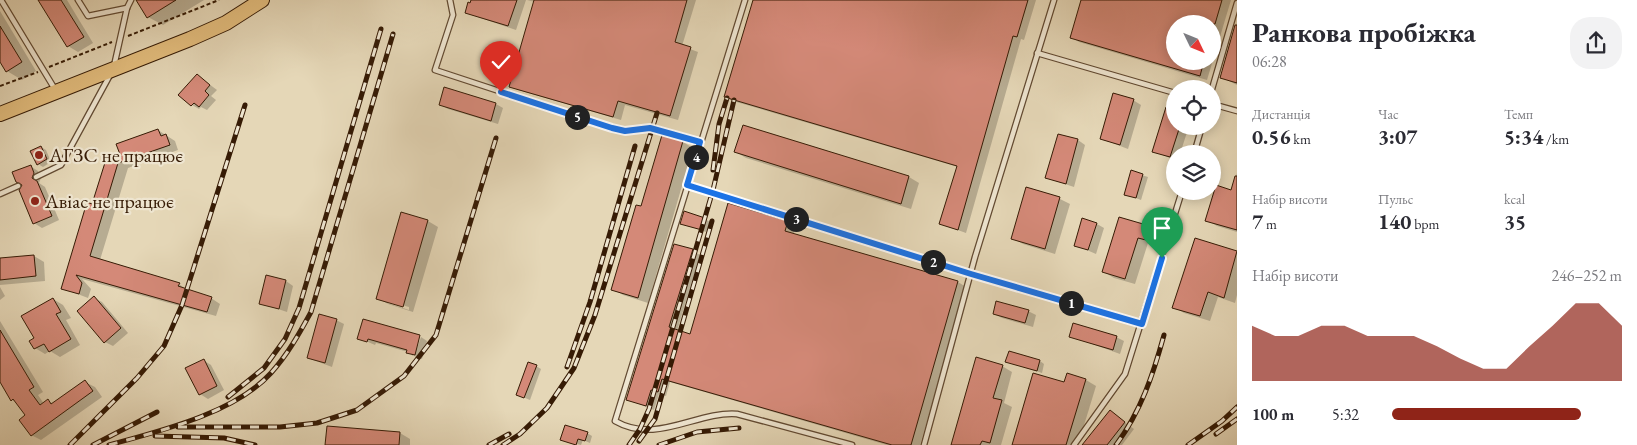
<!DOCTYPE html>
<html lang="uk">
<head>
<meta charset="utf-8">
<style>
  body { margin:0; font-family:"EB Garamond",serif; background:#f2f2f3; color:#2b2b33; height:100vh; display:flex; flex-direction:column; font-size:19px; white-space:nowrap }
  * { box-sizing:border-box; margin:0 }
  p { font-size:16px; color:#7c7c81 }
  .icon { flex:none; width:28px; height:28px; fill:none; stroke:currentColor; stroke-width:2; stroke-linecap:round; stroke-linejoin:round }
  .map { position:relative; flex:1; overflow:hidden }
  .side { display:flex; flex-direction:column; background:#fff; width:400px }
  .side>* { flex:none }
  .needle { width:32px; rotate:133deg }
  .buttons { position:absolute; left:1166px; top:15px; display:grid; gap:10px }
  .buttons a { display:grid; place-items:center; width:55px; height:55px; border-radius:50%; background:#fff; box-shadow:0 2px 12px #0003; font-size:25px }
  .pin { position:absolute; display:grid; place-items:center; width:42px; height:42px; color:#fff; margin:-51px -21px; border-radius:50% 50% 50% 0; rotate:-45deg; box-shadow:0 0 5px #0007 }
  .pin .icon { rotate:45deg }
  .km { position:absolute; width:25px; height:25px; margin:-12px; border-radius:50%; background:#222; color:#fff; font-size:14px; line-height:25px; text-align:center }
  .round { display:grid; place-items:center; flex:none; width:52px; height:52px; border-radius:20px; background:#f2f2f3 }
  .overview { display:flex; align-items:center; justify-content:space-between; height:85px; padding:0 15px }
  h1 { font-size:28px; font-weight:700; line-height:38px }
  .metrics { display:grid; grid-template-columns:repeat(3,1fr); gap:8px; height:85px; padding:5px 15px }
  .metrics div { display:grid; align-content:center }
  .metrics b { font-size:21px; font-weight:700 }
  .metrics small { font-size:14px; font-weight:400 }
  .metrics p { font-size:14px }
  .chart { height:140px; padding:10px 15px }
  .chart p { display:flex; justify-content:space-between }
  .chart svg { width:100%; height:90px; margin-top:5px; fill:#8f2418; opacity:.7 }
  ul { padding:0 15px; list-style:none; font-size:16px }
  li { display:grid; grid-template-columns:80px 60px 1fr; align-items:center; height:38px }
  li i { height:12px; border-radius:6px; background:#8f2418 }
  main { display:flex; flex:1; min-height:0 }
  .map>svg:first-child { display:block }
</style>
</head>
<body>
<main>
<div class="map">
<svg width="1237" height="445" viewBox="0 0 1237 445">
  <rect width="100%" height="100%" fill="#e5d7b7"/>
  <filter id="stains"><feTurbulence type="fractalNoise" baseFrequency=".004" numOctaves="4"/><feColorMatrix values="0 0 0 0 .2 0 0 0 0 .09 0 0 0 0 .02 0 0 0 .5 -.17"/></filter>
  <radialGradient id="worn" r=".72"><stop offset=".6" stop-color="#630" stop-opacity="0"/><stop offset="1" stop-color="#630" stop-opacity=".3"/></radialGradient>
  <g fill="#0003" fill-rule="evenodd">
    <polygon points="39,0 67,0 93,43 78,52 68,46"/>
    <polygon points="140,0 204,0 163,25 148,17"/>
    <polygon points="471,0 526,0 516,30 466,13"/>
    <polygon points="527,0 696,0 682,46 698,52 678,120 625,105 621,120 518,90 510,86 535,2"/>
    <polygon points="754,0 1036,0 1024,40 1021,39 966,233 941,224 958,167 733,101 725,96"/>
    <path d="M1082,0H1231L1207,80L1079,42L1071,37ZM1175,24H1212V61H1175Z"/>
    <polygon points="0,11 36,71 22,80 7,71 0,59"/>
    <polygon points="1237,23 1237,85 1221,77"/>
    <polygon points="197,75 217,90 211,96 216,100 207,110 201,107 199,109 192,105"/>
    <polygon points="1133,100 1141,105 1128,149 1102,139"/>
    <polygon points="496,104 503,108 498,124 448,109 441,105"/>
    <polygon points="1175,111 1175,126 1189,126 1180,154 1175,154 1175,160 1153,151"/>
    <polygon points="158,130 175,141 178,150 128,168 100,260 179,284 188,291 211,298 220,304 216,316 82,279 91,289 88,298 62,288 93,205 108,155 123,159"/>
    <polygon points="663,137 683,142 693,148 648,303 623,295 613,289 642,208"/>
    <polygon points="1078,140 1085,145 1074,187 1047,178"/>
    <polygon points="41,147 46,150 51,162 43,167 38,164"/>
    <polygon points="736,152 909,177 919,183 911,209 746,158"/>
    <polygon points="30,166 38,171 41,178 39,183 45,187 59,220 42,228 34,223"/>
    <polygon points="1132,172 1148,177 1141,200 1125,194"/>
    <polygon points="1237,173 1237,232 1217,226 1207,220 1232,191"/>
    <polygon points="1027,189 1060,199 1070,204 1055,254 1023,244 1012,238"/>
    <polygon points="728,205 788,222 796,227 793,235 958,282 966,287 920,445 887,445 670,382 666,396 659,394 654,410 627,399 692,250 700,255 677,331 690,335"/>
    <path d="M402,214L428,221L438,227L413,312L388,304L378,298ZM387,301L409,307V310L387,303Z"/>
    <polygon points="1120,218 1150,227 1160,233 1156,245 1148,243 1135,284 1114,278 1104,272"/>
    <polygon points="705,219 710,222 706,232 682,223"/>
    <polygon points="1097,224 1104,228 1096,254 1075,245"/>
    <polygon points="1195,239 1237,253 1237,295 1235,303 1218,297 1210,321 1184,313 1174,307"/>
    <polygon points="34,256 44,262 45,281 0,285 0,260"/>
    <polygon points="286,281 293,286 287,312 260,303"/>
    <polygon points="0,287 5,296 0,300"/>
    <polygon points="94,298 102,302 128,333 113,346 105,342"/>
    <polygon points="53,299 63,305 71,318 66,320 80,345 60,357 50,351 45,354 35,348 36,339"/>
    <polygon points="1028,311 1036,315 1033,327 1002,318 994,314"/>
    <polygon points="336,320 344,324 332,367 308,358"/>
    <polygon points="0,321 43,392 38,395 44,404 48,401 54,404 85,382 95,387 102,397 41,440 31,435 27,416 18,403 12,400 0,380"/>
    <polygon points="419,336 413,356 408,352 376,343 375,345 359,338"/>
    <polygon points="1070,336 1116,337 1124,341 1120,354"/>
    <polygon points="421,337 427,341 422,359 414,356"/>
    <polygon points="203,360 211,365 224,390 208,399 200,394"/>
    <polygon points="1040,361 1044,364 1042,373 1007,362"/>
    <polygon points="536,366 541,369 530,400 518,395"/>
    <polygon points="1002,366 1012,372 1004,403 1012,407 1001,445 952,445"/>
    <polygon points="1086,380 1096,386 1078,445 1013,445 1065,384"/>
    <polygon points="1110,412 1134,429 1122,445 1084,445"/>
    <polygon points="328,427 400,433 410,439 410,445 327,445"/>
    <polygon points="587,433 592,436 590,443 583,440 581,445 561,440"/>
  </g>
  <g fill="#d48978" stroke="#361b05">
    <polygon points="38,0 61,0 84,37 67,47"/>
    <polygon points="136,0 176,0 147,18"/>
    <polygon points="471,0 517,0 508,26 465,13 468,2 470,3"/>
    <polygon points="534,0 687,0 675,42 691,47 670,116 618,101 613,117 509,87"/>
    <polygon points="753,0 1028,0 1017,37 1013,36 958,230 939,224 957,166 724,97"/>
    <polygon points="1081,0 1222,0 1215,24 1175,24 1175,61 1204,61 1200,76 1070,38"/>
    <polygon points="1235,25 1237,25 1237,83 1220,78"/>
    <polygon points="0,26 22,62 6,72 0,62"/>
    <polygon points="197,74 210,85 205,91 209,95 199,107 194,103 191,106 178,95"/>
    <polygon points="444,87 496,103 491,121 439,105"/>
    <polygon points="1113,93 1134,99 1120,145 1100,139"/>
    <polygon points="1166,107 1175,109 1175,126 1180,126 1170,157 1152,152"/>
    <polygon points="743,125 909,176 901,204 734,152"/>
    <polygon points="158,129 161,136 166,134 170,145 118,163 90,256 180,283 178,286 212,297 207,312 76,275 82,283 79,294 61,289 87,202 92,204 108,153 121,157 116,144"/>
    <polygon points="1058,134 1078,139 1066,184 1045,178"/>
    <polygon points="662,135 683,141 638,298 611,290 636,205 641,206"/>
    <polygon points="41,146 47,159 37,165 30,151"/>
    <polygon points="31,165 34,173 32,178 37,181 52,216 33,224 19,190 22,185 16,182 12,172"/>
    <polygon points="1131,170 1143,174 1136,198 1124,195"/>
    <polygon points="1235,176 1237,176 1237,230 1205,221 1216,185 1231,190"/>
    <polygon points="1026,187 1060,197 1045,249 1011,239"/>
    <polygon points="728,203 788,221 785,231 958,281 911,445 892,445 662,379 658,392 651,390 646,406 626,400 674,244 693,249 669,327 690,334"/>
    <polygon points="684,211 705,218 702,230 680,224"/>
    <polygon points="401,212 428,220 403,307 376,299"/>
    <polygon points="1119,217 1150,226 1146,240 1138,238 1125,279 1102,272"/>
    <polygon points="1082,218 1097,223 1088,250 1074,246"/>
    <polygon points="1195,238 1237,251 1224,298 1208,292 1200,316 1172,308"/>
    <polygon points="34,255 36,276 0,280 0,258"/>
    <polygon points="266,275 286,280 279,309 259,304"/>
    <polygon points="94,296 121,328 104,343 77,311"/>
    <polygon points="53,298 61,312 56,314 71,339 49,352 44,344 34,349 29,341 34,338 21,316"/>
    <polygon points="996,301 1029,310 1025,323 993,314"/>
    <polygon points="319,314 337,319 325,363 307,358"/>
    <polygon points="363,319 420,335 415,355 406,353 407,350 368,339 367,342 357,339"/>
    <polygon points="1073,323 1117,336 1113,350 1069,337"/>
    <polygon points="0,330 34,387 29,390 40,405 48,399 51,404 85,380 93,391 31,436 19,420 25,415 13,399 11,401 0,382"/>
    <polygon points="1009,351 1040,360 1037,371 1005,362"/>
    <polygon points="976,357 1003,365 993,398 1002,400 990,443 982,441 980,445 951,445"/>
    <polygon points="204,359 217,386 199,395 185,368"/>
    <polygon points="528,362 537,365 524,398 516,395"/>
    <polygon points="1033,373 1064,382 1067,373 1086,379 1066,445 1012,445"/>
    <polygon points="1110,410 1125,422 1107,445 1082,445"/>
    <polygon points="565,425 588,432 585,441 578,439 576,445 560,440"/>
    <polygon points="327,426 400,432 399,445 325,445"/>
  </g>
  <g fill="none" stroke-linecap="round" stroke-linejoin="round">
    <g stroke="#624a32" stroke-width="7">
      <g id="lane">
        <polyline points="1,0 56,91"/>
        <polyline points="78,0 88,16 127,8"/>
        <polyline points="450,0 453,15 435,70 612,128 625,131 651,128 701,142"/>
        <path d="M745,0L615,421C657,445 696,411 737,414L852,445"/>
        <polyline points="1037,53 1175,93"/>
        <polyline points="114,66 127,8 131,0"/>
        <polyline points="1212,89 1237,3"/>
        <polyline points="1212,104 1237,111"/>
        <polyline points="1194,154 1202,126"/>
        <polyline points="36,177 61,165 110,75"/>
        <polyline points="687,185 971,274 1142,324"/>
        <polyline points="0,194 18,186"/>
        <polyline points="924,445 975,257 1054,0"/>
        <polyline points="1074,445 1125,374 1182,191"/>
      </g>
    </g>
    <g stroke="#361b05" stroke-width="16">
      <polyline id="primary" points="0,114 190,39 226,23 262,0"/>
    </g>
    <g stroke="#361b05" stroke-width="2" stroke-dasharray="4 2.5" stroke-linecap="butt">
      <polyline points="128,36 219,0"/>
      <polyline points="49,67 112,42"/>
      <polyline points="0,86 38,72"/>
    </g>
    <use href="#lane" stroke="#eee5d0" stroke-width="4.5"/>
    <use href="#primary" stroke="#e2bc7c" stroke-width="14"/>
    <g stroke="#361b05" stroke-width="5">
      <g id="rail">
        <polyline points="713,170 719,124 727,98"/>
        <polyline points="567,367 590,302 635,146"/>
        <polyline points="228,397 264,368 285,339 299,308 381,29"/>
        <polyline points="178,427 280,427 317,423 357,410 404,376 436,335 496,138"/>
        <polyline points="1216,434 1237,419"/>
        <polyline points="155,436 224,438 255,445"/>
        <polyline points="639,441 655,419 712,221"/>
        <polyline points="70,445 137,378 164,346 182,305 245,105"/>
        <polyline points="93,445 157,412"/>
        <path d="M109,445C160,431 235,413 271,373C288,354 299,334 311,312L393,34"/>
        <polyline points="489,445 509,434"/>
        <polyline points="503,445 520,434 547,408 574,368 595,315 657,113"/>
        <polyline points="629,445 640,429 649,409 713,190 734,100"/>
        <polyline points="659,445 697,432 739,428"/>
        <path d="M1116,445C1141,411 1153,375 1164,335"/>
        <polyline points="1188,445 1222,421 1237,407"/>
      </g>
    </g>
    <use href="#rail" stroke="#eee5d0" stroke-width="3" stroke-dasharray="9" stroke-linecap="butt"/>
  </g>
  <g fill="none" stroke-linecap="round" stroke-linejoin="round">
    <g stroke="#fff" stroke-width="10">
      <polyline id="route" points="501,92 612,128 625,131 650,128 700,142 687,185 971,274 1142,324 1162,258"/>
    </g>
    <use href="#route" stroke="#1a73e8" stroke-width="6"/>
  </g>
  <g fill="#8f2418" stroke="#eee5d0" stroke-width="2">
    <circle cx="39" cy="155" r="5"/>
    <circle cx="35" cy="201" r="5"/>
  </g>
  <g text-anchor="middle" stroke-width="4.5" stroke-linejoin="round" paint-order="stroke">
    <g font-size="20" fill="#361b05" stroke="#eee5d0" text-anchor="start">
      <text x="49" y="162">АГЗС не працює</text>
      <text x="45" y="208">Авіас не працює</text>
    </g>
  </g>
  <rect width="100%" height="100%" filter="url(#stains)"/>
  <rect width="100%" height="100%" fill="url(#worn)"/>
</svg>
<div class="buttons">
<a><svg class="needle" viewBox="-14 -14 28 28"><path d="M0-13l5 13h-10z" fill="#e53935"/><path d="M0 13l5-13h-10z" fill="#7c7c81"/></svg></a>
<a><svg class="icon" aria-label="locate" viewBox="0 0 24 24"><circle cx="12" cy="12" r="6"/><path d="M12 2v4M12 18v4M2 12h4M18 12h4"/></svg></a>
<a><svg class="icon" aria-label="layers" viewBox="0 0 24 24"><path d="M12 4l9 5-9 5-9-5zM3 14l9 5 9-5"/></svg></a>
</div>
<div class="pin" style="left:1162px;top:258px;background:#1e9e55"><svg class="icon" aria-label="arrive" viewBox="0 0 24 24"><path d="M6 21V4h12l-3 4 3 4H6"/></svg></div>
<div class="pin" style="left:501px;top:92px;background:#d93025"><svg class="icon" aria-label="check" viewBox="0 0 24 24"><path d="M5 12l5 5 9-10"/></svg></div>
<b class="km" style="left:1071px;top:303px">1</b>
<b class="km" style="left:933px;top:262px">2</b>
<b class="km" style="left:796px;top:219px">3</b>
<b class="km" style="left:696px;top:157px">4</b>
<b class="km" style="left:577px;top:117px">5</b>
</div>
<section class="side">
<div class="overview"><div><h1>Ранкова пробіжка</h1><p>06:28</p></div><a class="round"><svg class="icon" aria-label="share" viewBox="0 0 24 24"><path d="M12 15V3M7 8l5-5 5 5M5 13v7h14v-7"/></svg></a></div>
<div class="metrics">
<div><p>Дистанція</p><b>0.56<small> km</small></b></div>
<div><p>Час</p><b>3:07</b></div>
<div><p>Темп</p><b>5:34<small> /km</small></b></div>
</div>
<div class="metrics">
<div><p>Набір висоти</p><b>7<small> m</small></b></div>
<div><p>Пульс</p><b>140<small> bpm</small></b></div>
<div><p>kcal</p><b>35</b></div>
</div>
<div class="chart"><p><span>Набір висоти</span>246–252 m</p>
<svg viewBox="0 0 160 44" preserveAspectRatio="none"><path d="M0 44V17L10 22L20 22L30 17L40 17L50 22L60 22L70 22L80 27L90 33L100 38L110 38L120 27L130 17L140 6L150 6L160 17V44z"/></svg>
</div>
<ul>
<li><b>100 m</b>5:32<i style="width:82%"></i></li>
</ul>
</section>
</main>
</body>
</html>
